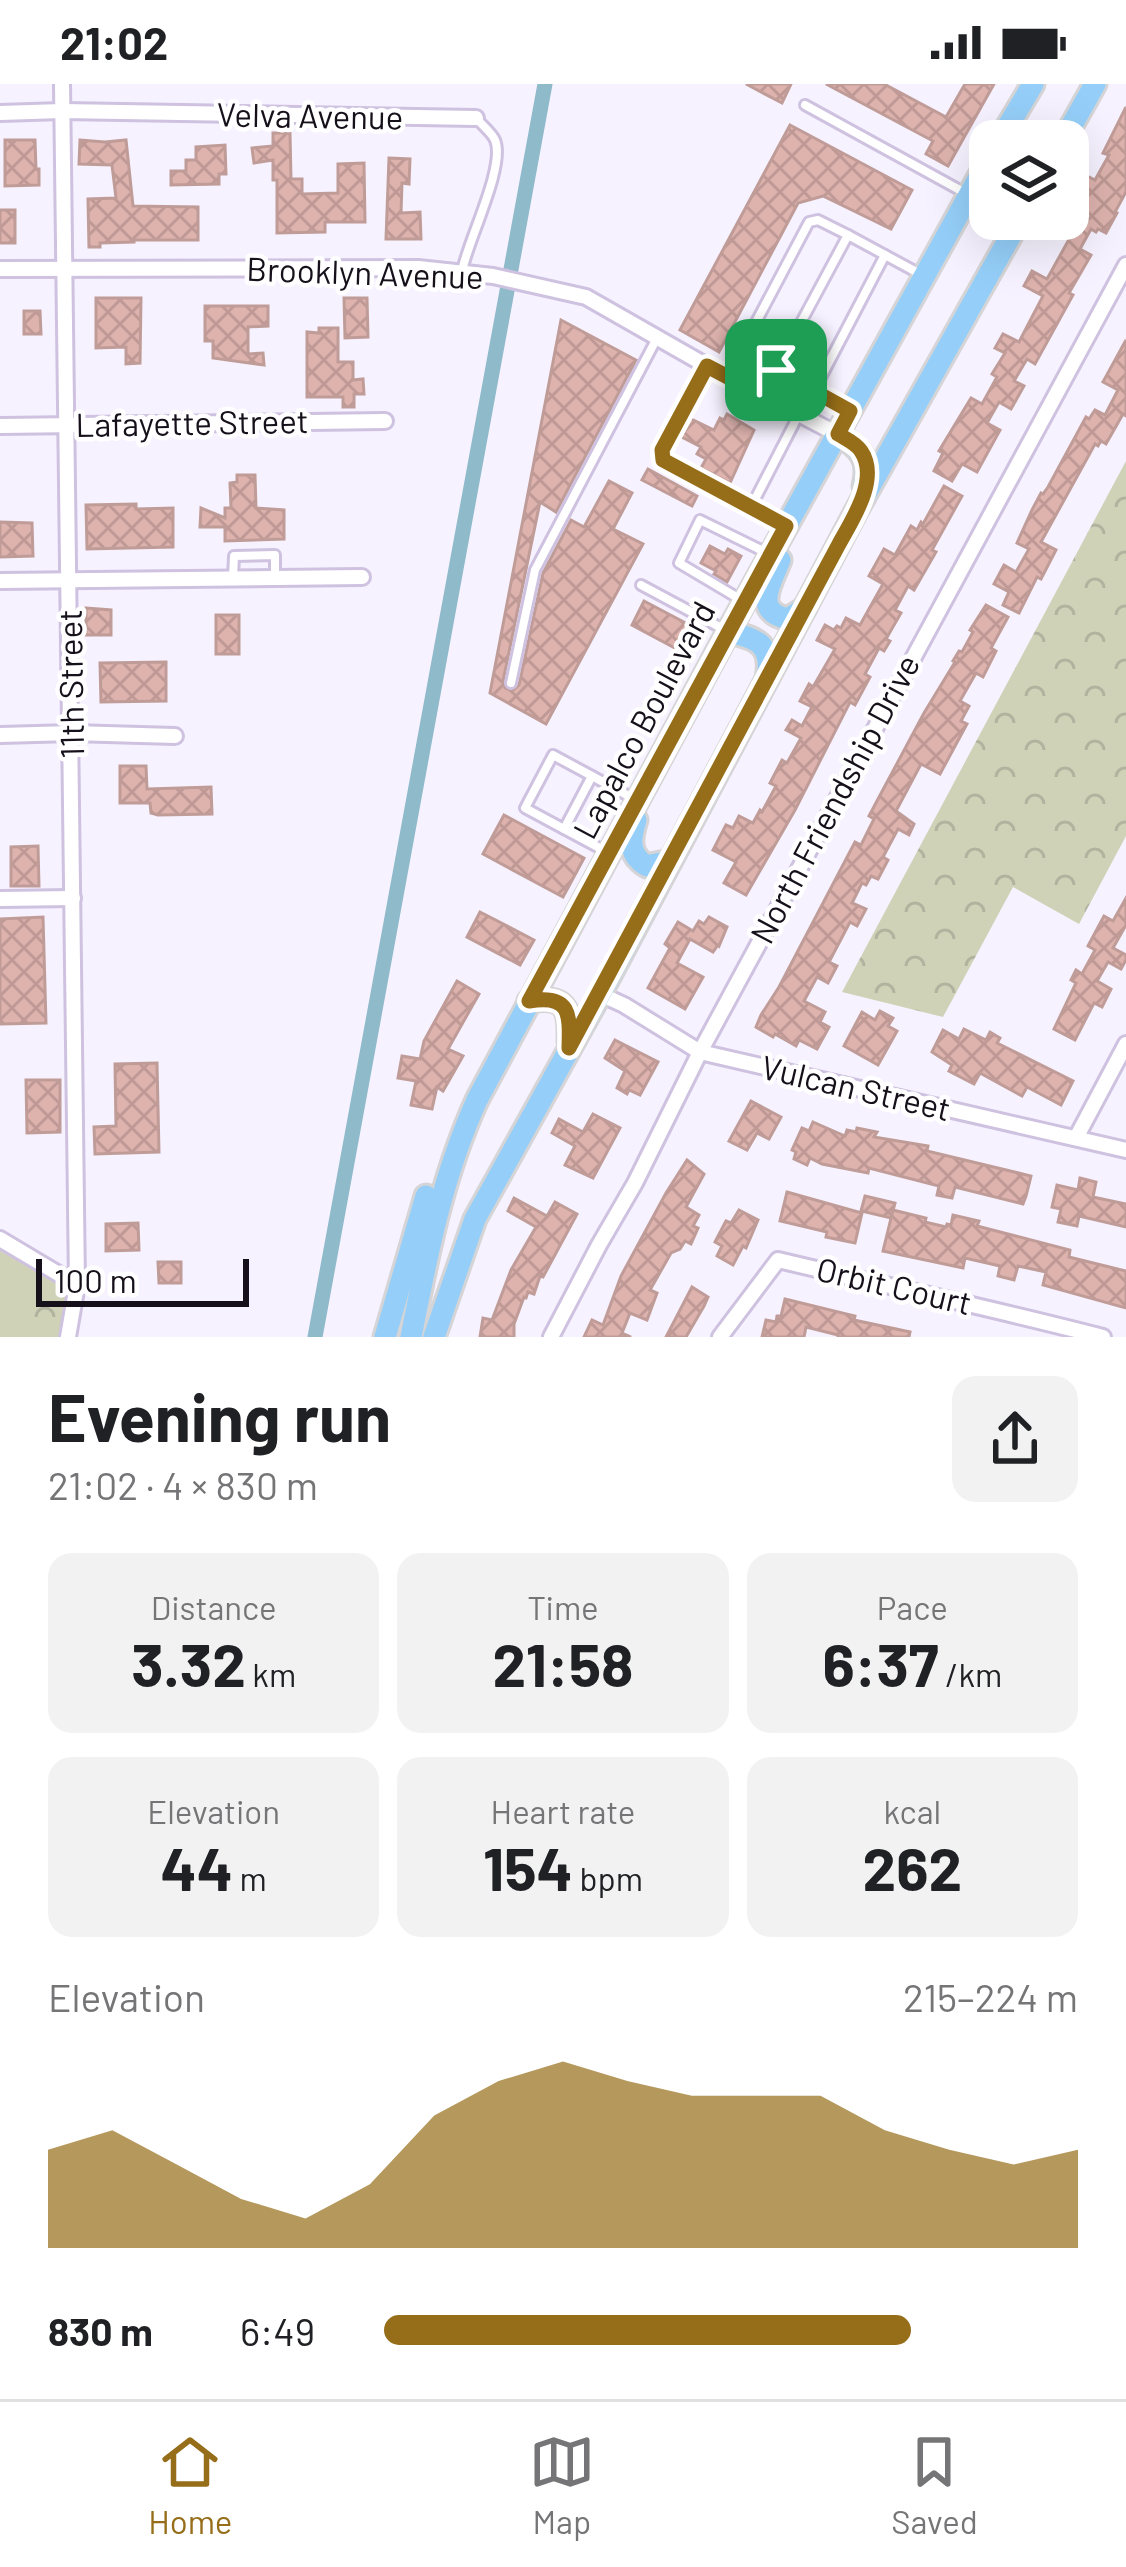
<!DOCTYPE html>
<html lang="en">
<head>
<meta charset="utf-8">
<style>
  body { margin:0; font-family:Barlow,sans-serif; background:#f2f2f2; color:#202124; height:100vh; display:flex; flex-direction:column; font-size:45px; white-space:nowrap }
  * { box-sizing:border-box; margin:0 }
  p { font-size:39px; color:#757577 }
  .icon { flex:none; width:66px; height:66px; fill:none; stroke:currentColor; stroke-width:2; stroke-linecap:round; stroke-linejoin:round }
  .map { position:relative; height:1253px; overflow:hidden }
  .panel { display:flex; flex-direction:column; background:#fff; flex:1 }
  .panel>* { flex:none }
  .buttons { position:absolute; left:969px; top:36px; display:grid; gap:24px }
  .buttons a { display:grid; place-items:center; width:120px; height:120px; border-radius:24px; background:#fff; box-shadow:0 12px 48px #0002; font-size:60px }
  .scale { position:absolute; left:36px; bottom:30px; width:213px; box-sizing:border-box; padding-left:12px; border:6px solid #15101a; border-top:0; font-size:33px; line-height:42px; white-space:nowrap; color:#15101a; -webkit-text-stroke:9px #fff; paint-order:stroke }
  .pin { position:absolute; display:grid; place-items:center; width:102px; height:102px; color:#fff; margin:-51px; border-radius:24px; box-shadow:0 6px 18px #0006 }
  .round { display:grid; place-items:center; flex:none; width:126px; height:126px; border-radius:24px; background:#f2f2f2 }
  .summary { display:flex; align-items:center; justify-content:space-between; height:204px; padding:0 48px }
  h1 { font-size:66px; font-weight:700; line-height:90px }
  .metrics { display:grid; grid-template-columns:repeat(3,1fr); gap:18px; height:204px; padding:12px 48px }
  .metrics div { display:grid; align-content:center; border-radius:24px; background:#f2f2f2; text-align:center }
  .metrics b { font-size:60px; font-weight:700 }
  .metrics small { font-size:33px; font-weight:400 }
  .metrics p { font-size:33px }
  .chart { height:336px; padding:24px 48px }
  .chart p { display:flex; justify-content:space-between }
  .chart svg { width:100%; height:216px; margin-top:12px; fill:#966d18; opacity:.7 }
  ul { padding:0 48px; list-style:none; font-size:39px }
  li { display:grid; grid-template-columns:192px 144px 1fr; align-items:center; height:90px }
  li i { height:30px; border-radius:15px; background:#966d18 }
  .status { display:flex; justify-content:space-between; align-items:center; height:84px; padding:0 60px; background:#fff; direction:ltr }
  .status svg { height:33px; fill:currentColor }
  .dock { display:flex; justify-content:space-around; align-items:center; height:168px; border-top:3px solid #e0e0e0; background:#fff; font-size:33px; color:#757577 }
  .dock a { display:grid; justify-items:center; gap:6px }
  .dock .active { color:#966d18 }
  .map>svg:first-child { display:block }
</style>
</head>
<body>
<div class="status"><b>21:02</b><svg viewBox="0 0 49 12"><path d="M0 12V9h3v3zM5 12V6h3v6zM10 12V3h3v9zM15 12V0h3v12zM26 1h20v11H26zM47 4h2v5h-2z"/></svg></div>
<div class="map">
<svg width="1126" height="1253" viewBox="0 0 1126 1253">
  <defs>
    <pattern id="forest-crowns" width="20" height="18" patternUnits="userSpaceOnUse" patternTransform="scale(3)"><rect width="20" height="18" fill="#d0d2b8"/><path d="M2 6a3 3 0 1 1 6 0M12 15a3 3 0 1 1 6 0" fill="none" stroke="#b2b39e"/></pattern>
    <pattern id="building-cross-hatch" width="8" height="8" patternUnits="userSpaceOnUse" patternTransform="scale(3)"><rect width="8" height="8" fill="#deb3ae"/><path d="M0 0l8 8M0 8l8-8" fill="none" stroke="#be9995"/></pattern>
  </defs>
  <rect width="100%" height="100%" fill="#f7f2ff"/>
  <g fill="url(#forest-crowns)">
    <polygon points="1126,377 1126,752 1079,840 1013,803 943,933 842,908"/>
    <polygon points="0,1155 77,1201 63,1253 0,1253"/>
  </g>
  <polygon fill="#d0d2b8" points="0,1182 42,1200 29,1253 0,1253"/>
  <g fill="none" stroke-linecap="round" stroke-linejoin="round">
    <polyline stroke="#8fbaca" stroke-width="15" points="315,1253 545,0"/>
  </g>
  <g fill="url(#building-cross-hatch)" stroke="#c09c98" stroke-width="3">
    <polygon points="746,0 791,0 782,19"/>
    <polygon points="826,0 884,0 946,33 965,0 994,0 948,82 926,70 933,57"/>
    <polygon points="1126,23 1126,108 1115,128 1117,129 1106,149 1098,145 1096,148 1091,145 1080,165 1091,171 1069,209 1073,211 1035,280 1027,275 1014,297 1024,302 1011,325 999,318 987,339 1000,346 977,388 962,380 952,397 934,387 943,369 939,367 971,314 982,320 997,293 992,290 1005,269 995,264 1003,250 1019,258 1032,233 1043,212 1024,202 1032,187 1047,195 1072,150 1068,147 1088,110 1079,105 1087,92 1095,96 1109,71 1103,69"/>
    <polygon points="790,41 912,106 891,145 823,112 798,119 719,268 680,246"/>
    <polygon points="273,49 290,49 291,95 302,95 302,110 338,109 338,80 364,79 365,138 325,138 325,148 277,149 277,96 273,96 273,76 254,79 252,64 273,62"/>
    <polygon points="5,56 35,56 36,85 39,85 39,101 5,102"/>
    <polygon points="80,56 105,58 126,56 133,122 198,123 198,156 134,156 134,158 100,159 100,163 89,163 88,115 116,114 112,81 79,80"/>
    <polygon points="225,61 226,90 219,90 219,100 171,101 171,87 186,87 186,76 196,76 196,63"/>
    <polygon points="389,74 410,75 409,100 402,99 401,129 420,128 421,155 386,155"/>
    <rect x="0" y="126" width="15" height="33"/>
    <polygon points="96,214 141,214 140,279 126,280 126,263 96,264"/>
    <polygon points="344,214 367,214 368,253 345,254"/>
    <polygon points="205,222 268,222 268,242 248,243 248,270 263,269 264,281 213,274 213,257 205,257"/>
    <polygon points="24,227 40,227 41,250 24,250"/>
    <polygon points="561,236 636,276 556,428 540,418 503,597 505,604 512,607 519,601 543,489 571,436 584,443 609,397 632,409 613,445 643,460 546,640 490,609"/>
    <polygon points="319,244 338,244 338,278 353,278 353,296 363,295 364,310 354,310 354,323 343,323 343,313 307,313 307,248 319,249"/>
    <polygon points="1126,256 1126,332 1123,330 1106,360 1101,357 1098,362 1095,360 1041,458 1056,466 1041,495 1037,493 1019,529 1003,521 1009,508 994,500 1004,481 1016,488 1029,465 1017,459 1032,426 1041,409 1043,410 1048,403 1086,333 1089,335 1095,326 1105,331 1118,306 1103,298"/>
    <polygon points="727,330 754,346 730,399 701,384 706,375 697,370 701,363 680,352 689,334 714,346 720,334 724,336"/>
    <polygon points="648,385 697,412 692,422 642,396"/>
    <polygon points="237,391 255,391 256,424 284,426 284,455 225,457 225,443 200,443 201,424 225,434 225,424 231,424 230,399 237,398"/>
    <polygon points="944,402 962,412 932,466 936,468 914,506 908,502 895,526 901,529 886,555 890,557 884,567 879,564 865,590 870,593 855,621 850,618 795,726 746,811 724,799 736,778 713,766 726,741 733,744 739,732 753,739 760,726 762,728 776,702 770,699 782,676 787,679 801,654 786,646 792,636 802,642 812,623 800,617 809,600 813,603 835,565 817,556 825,541 834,546 837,542 841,544 846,534 860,541 883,500 869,492 884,465 895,471 911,442 917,446 921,438 923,440"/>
    <polygon points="136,420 136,425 173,424 173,463 87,465 86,421"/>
    <polygon points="0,438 32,439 33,472 0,473"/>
    <polygon points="710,462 725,470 728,465 741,472 727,498 714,490 716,487 701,479"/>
    <polygon points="644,517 699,546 686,570 632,541"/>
    <polygon points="986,521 1008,533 991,564 996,567 983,593 976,589 960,617 969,622 961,637 967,640 940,690 921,680 896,727 914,740 909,751 898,745 883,773 888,776 878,795 871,792 866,801 862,799 852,819 866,825 857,842 850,838 829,878 837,882 828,899 817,893 804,917 825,928 820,938 829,943 817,965 799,956 796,962 775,950 773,953 756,943 761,931 779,903 855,758 861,761 874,735 869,732 878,715 924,629 955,578 953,577 959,567 962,568 973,548 970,546"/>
    <polygon points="86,524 111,526 111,551 86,551"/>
    <rect x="216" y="531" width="23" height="39"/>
    <polygon points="166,578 166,617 101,618 100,579"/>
    <polygon points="120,682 146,682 147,705 211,703 212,730 158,731 151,729 150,719 120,719"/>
    <polygon points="504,731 584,774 563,813 483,770"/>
    <polygon points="38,762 39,802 11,802 11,763"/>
    <polygon points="1126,814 1126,841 1113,864 1126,871 1126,876 1121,885 1108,878 1097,897 1111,905 1102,923 1094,919 1075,956 1054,945 1076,899 1071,896 1076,886 1082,890 1095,866 1088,862 1104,832 1113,837"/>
    <polygon points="480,828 534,856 520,881 467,853"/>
    <polygon points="43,833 46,939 0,940 0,835"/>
    <polygon points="709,833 727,843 719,862 718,861 713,868 690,855 677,879 703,893 685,925 648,904 670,864 665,860 678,838 693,847 699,837 704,840"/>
    <polygon points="457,897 479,910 448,965 463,972 443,1007 437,1003 432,1025 411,1021 416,997 398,994 402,972 420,975 424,957"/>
    <polygon points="880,927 893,934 888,942 897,947 878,981 844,962 862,928 875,936"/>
    <polygon points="964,945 986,956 990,948 1000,954 997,959 1073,997 1061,1021 1027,1003 1022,1012 980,989 974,1000 949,987 952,981 932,968 943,946 959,955"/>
    <polygon points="615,956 658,978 640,1011 629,1006 627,1010 617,1004 625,987 605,974"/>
    <polygon points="157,979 159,1068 95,1070 94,1043 116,1042 115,980"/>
    <polygon points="26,996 60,996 60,1048 27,1049"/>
    <polygon points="751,1017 781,1033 769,1055 757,1049 747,1066 729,1057"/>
    <polygon points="593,1030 620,1044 593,1094 565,1081 575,1062 552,1049 559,1035 583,1048"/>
    <polygon points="813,1038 845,1052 847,1046 856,1048 857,1044 877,1048 874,1053 928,1062 927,1067 1031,1092 1026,1112 1023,1120 955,1103 952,1114 937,1111 939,1102 869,1084 868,1089 822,1080 810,1074 807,1081 794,1075 796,1068 792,1066 802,1044 809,1047"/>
    <polygon points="687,1076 704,1090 686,1123 699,1131 693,1142 698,1144 691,1160 685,1157 680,1165 671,1169 650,1206 657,1209 647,1236 630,1229 622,1249 631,1253 584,1253 592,1236 603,1241 621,1192 666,1109"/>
    <polygon points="1080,1094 1096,1098 1093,1113 1126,1120 1126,1143 1079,1132 1077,1142 1058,1138 1061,1125 1052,1123 1057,1101 1078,1106"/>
    <polygon points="787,1108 862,1129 855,1159 826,1153 827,1148 780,1137"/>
    <polygon points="865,1112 895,1119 891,1134 861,1127"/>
    <polygon points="514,1114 547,1132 555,1118 577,1130 543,1193 540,1192 534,1210 528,1208 526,1214 524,1213 514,1240 514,1253 480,1253 483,1234 492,1236 511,1186 536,1143 508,1127"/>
    <polygon points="739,1126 758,1136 746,1164 743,1162 733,1181 717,1172 722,1162 715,1158 726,1137 731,1139"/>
    <polygon points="893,1126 926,1134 925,1138 946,1143 947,1140 951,1141 953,1131 979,1137 977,1142 1070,1166 1069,1173 1126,1187 1126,1224 1043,1201 1046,1188 1018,1182 1014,1196 998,1192 1000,1182 965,1174 963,1184 883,1167"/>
    <polygon points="138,1139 139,1166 106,1167 106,1140"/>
    <polygon points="158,1178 181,1178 181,1199 159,1199"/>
    <polygon points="692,1203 708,1213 704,1222 686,1253 666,1253"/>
    <polygon points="785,1215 855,1232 854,1236 910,1248 909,1253 838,1253 838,1251 806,1243 804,1253 762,1253 766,1236 776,1238 777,1232 781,1232"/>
  </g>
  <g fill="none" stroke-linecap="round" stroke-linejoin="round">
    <g stroke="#cec2e0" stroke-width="14">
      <g id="service">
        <polyline points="805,21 967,110"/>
        <polyline points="848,151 818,136 809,138 745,259 747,270 849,326"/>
        <path d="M462,187C468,156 506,82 495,56C492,49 482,41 476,34"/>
        <polyline points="707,283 661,366 663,376 785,441"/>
        <polyline points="814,307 885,171"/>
        <polyline points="762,311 848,151 922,191"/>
        <polyline points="751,423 799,330"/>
        <polyline points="233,493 234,472 275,471 275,494"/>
        <polyline points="641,501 727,547"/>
        <polyline points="743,517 679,479 700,436 769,470"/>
        <polyline points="511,599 535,486 657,254"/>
        <polyline points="564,745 525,724 553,671 592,692"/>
        <polyline points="607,768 564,745 592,692 636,716"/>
      </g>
    </g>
    <g stroke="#cec2e0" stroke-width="20">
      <g id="minor">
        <polyline points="62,0 77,1201 68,1253"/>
        <polyline points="0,29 62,27 476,34"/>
        <polyline points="0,185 418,184 493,192 586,213 707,282 837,350"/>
        <polyline points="0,342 385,337"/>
        <polyline points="0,497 362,493"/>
        <polyline points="0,651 72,649 175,652"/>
        <polyline points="0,815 73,814"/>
        <polyline points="600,910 624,921 700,968 1126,1066"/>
        <polyline points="1076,1054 1126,960"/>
        <polyline points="0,1155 77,1201"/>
        <polyline points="551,1253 599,1161 635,1099 700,968 1126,181"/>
        <path d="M720,1253L778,1176C887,1202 995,1225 1103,1253"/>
      </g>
    </g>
    <g stroke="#d5d4d6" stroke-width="27">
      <g id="primary">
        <polyline points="999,57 1033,0"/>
        <polyline points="1063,57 1095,0"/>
        <path d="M837,350C860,363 871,375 864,402"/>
        <path d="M780,476C771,499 752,527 788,535L805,524"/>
        <path d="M728,548C759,554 773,562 767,595"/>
        <path d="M636,736C630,755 628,771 647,782L670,777"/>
        <path d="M529,917C566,911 570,924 569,957"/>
        <polyline points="385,1253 426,1112"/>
        <path d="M411,1253C427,1171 442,1093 477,1016L728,548L990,73"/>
        <polyline points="434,1253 475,1135 600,910 860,420 1020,135"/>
      </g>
    </g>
    <use href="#service" stroke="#fff" stroke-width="8"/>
    <use href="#minor" stroke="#fff" stroke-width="14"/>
    <use href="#primary" stroke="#95cff9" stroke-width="21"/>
  </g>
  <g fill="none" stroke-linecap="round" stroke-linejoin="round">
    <g stroke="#fff" stroke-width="24">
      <path id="route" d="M707,282L762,311L776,286L850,327L838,350C846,355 856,359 861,367C880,395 852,436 839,460L569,964C570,930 571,910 529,917L786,442L663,376L662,366Z"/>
    </g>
    <use href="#route" stroke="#966d18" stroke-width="15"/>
  </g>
  <g text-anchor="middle" stroke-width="9" stroke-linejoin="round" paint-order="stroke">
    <g font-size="33" fill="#15101a" stroke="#fff">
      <text transform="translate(310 32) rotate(1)" y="12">Velva Avenue</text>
      <text transform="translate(365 189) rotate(2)" y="12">Brooklyn Avenue</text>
      <text transform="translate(192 339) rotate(-1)" y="12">Lafayette Street</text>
      <text transform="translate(71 600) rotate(-91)" y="12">11th Street</text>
      <text transform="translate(644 636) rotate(-62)" y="12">Lapalco Boulevard</text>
      <text transform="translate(835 715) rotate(-62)" y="12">North Friendship Drive</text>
      <text transform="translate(856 1004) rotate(13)" y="12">Vulcan Street</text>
      <text transform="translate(894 1202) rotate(13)" y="12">Orbit Court</text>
    </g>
  </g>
</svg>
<div class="buttons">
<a><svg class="icon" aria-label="layers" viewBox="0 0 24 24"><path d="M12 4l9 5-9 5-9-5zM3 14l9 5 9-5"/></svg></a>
</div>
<div class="scale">100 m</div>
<div class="pin" style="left:776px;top:286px;background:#1e9e55"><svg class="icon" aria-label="arrive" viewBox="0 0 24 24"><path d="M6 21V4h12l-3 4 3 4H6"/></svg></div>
</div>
<section class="panel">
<div class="summary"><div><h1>Evening run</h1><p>21:02 · 4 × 830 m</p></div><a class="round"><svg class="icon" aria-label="share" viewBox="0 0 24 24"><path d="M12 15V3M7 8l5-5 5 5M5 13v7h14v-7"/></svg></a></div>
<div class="metrics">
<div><p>Distance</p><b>3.32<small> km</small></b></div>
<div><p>Time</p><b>21:58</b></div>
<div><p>Pace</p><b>6:37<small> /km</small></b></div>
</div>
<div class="metrics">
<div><p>Elevation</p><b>44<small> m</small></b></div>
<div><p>Heart rate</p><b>154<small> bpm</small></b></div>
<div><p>kcal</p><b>262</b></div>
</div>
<div class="chart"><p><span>Elevation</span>215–224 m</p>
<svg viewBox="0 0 160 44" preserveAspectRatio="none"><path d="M0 44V24L10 20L20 27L30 34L40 38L50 31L60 17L70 10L80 6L90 10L100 13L110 13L120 13L130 20L140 24L150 27L160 24V44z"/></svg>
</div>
<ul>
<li><b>830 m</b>6:49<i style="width:76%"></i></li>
</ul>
</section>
<nav class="dock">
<a class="active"><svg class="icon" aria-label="home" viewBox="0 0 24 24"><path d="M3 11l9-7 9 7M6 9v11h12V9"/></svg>Home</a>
<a><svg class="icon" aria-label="map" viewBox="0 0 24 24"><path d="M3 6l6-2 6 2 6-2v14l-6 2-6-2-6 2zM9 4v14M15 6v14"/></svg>Map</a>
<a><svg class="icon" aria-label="saved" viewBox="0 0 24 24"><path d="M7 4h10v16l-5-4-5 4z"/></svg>Saved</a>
</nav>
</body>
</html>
